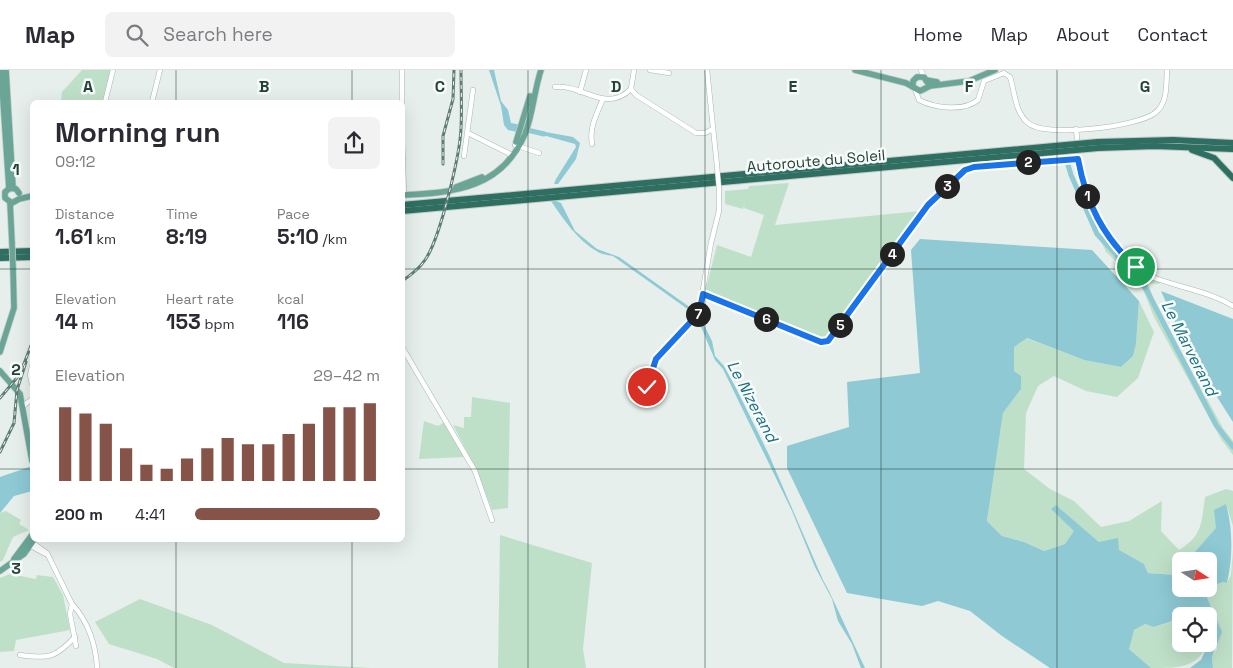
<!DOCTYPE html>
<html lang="en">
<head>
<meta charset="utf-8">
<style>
  body { margin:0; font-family:"Space Grotesk",sans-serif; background:#f2f2f3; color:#2b2b33; height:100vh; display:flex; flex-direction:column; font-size:19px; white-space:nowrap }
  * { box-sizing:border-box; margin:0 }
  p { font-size:16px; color:#7c7c81 }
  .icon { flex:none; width:28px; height:28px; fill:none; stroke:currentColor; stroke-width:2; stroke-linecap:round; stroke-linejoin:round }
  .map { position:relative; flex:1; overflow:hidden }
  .panel { position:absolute; left:30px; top:30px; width:375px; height:442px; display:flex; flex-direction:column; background:#fff; border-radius:8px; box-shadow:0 5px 20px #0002 }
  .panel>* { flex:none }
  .needle { width:32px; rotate:102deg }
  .buttons { position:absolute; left:1172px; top:482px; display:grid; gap:10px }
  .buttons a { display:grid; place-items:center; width:45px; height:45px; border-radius:8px; background:#fff; box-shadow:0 5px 20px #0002; font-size:25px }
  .pin { position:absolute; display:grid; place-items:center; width:42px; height:42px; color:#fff; margin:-21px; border:2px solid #fff; border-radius:50%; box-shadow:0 1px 5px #0007 }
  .km { position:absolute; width:25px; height:25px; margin:-12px; border-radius:50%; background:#222; color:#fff; font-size:14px; line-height:25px; text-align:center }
  .round { display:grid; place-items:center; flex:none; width:52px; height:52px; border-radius:8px; background:#f2f2f3 }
  .head { display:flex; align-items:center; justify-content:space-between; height:85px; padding:0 25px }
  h1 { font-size:28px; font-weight:600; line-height:38px }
  .figures { display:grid; grid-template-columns:repeat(3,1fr); gap:8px; height:85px; padding:5px 25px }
  .figures div { display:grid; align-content:center }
  .figures b { font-size:21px; font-weight:600 }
  .figures small { font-size:14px; font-weight:400 }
  .figures p { font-size:14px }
  .chart { height:140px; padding:10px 25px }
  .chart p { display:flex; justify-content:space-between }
  .chart svg { width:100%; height:90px; margin-top:5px; stroke:#855347; stroke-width:6 }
  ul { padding:0 25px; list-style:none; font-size:16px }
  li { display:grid; grid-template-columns:80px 60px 1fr; align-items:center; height:38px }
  li i { height:12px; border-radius:6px; background:#855347 }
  header { display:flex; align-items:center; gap:30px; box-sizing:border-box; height:70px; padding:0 25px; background:#fff; border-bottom:1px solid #e1e1e2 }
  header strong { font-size:24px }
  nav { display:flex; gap:28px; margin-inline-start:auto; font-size:18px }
  .search { width:350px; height:45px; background:#f2f2f3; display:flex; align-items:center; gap:12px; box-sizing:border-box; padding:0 18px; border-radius:8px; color:#7c7c81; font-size:19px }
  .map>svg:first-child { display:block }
</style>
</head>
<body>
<header>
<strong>Map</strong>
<div class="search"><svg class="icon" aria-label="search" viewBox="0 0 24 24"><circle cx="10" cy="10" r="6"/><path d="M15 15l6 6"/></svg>Search here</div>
<nav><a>Home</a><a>Map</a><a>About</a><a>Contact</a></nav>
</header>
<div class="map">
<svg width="1233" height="598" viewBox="0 0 1233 598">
  <rect width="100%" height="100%" fill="#e6efeb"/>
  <g fill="#bfe0c8">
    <polygon points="82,0 111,0 103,32 61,32 62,22"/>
    <polygon points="789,113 775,155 921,141 826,271 708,224 706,219 717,175 751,187 764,145 744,138 745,132 743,139 725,134 725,121 748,119 749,116"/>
    <polygon points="1101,171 1112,176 1139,203 1160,212 1159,214 1148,213 1156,236 1223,358 1233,371 1233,385 1221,369 1154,247 1144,222 1138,212 1106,182"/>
    <path d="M1139,231L1154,262L1138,308L1117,327L1086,321L1054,306L1038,316L1026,343L1024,399L1050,419L1074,431L1101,457L1129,451L1162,431L1161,461L1179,480C1203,465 1201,454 1205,427L1226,419L1233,421V456L1226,434L1217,458L1187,491H1181V498L1176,505L1148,503L1144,494L1099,472L1056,435L1052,439L1075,461L1065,474L1044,481L1024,472L1002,466L987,451L1003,343L1021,319L1014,301L1013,277L1026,268L1084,290L1121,297L1133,286L1136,274Z"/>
    <polygon points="472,327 510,333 508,438 492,440 477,401 453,355 464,358 464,347 471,347"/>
    <polygon points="424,351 438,356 446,351 465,387 419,389"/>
    <polygon points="6,441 21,450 19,454 29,460 13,467 3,490 0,492 0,443"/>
    <polygon points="500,465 592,493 583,579 586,598 498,598"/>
    <polygon points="1233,480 1232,598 1213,598 1212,587 1217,579 1213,541 1206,525 1209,517 1223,512 1227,513 1231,505"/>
    <polygon points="10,504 36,509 37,505 53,507 63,525 70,560 16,570 14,581 0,582 0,508"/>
    <polygon points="140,529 212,555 284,593 371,598 174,598 157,589 109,574 95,552"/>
    <path d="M1181,548V574H1209C1194,598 1182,598 1151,598L1129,579L1131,565L1138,556L1145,554L1155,557Z"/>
  </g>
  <g fill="#8ec9d4">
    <polygon points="489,0 494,0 501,31 508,40 511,53 522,55 517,62 508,60 504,55 501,36"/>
    <polygon points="540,61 573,67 580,73 576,89 558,114 554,114 556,109 576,77 575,74 539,64"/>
    <path d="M554,130L561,133L575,161L597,179L619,187L698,243L696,245L613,186C609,185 603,185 598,182C577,170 564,150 551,131Z"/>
    <path d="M920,169L1092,180L1139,231L1136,274L1133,286L1121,297L1084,290L1027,268L1014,277V301L1021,306V319L1003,343L987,451L1002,466L1024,472L1044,481L1065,474L1074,461L1051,439L1056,435L1099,472L1118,468L1119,480L1144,494L1148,503L1176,505L1181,498V519H1209V491H1187L1216,458L1214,440L1226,434C1233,459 1233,488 1227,513L1223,512L1209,517L1206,525L1222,562L1212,587L1213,598H1190L1201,590L1211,568L1209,546H1207L1205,540L1154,557L1145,554L1134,560L1129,579L1151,598H1050L1002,566L970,541L938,531L922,536L847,523L787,398V376L849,357L847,312L920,303L911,180Z"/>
    <polygon points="1161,221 1233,249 1233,352 1189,283"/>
    <polygon points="699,245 712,271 715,286 724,296 736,318 769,385 823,510 828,519 865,598 861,598 852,574 838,551 832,529 815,497 792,441 723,299 715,290 697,247"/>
    <polygon points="32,396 32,421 14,426 0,443 0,407"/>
  </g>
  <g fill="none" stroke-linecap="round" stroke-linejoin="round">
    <g stroke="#8ec9d4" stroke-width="5">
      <polyline points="523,59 544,64"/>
      <polyline points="1066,88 1071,105 1097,164 1144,215 1216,355 1233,377"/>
    </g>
    <g stroke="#a8b8b2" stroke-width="5.5">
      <g id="minor">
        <polyline points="402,0 402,32"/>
        <polyline points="650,0 669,3"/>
        <polyline points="707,0 717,96"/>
        <polyline points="921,0 924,7"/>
        <path d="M555,17C583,14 605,44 631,19L634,0"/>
        <polyline points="631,19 636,25 696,63 705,63 713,59"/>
        <path d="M915,19L919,30C935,38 963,42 978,30L984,11L1004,3L1010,7C1015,23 1015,42 1028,53C1044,68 1137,57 1155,43C1168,33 1166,15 1167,0"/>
        <polyline points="580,22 586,0"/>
        <polyline points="105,32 113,0"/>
        <polyline points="152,32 160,0"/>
        <polyline points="1076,59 1077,68"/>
        <polyline points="468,63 512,85"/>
        <polyline points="402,64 404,125"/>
        <path d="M592,74C589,58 597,43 603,29"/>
        <polyline points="515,75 539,83"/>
        <polyline points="464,86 473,20"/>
        <path d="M703,224L825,273L928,135L965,100L982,95L1078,89C1085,128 1107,187 1147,205C1175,217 1206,220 1233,236"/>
        <polyline points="402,277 475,401 492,450"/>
        <polyline points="32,296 30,305 32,314"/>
        <polyline points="647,317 656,289 699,243 711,173 719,141 719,119"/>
        <polyline points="23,336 32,329"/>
        <path d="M33,473L47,483L72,534C88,551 96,575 97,598"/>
        <polyline points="31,476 46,484"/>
        <polyline points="72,534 70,544 76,576"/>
        <path d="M20,585C49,589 55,588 75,567"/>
      </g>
    </g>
    <g stroke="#c2cac8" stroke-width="7">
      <g id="major">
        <polyline points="1,0 9,119"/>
        <polyline points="6,0 13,118"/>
        <polyline points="855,0 906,13 920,21 930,16 969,11 995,0"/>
        <polyline points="926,10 937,12"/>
        <polyline points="913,16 913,11 917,7 924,7 927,12"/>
        <polyline points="516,72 530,26"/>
        <polyline points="456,117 482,107"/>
        <polyline points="19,123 16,119 10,118 5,122 5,128 12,133 19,129 32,126"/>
        <path d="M402,125C455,123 502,118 525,64C533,44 534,21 541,0"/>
        <polyline points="10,132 12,173"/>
        <polyline points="0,282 14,238 13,197"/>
        <polyline points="0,301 20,324 32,391"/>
        <polyline points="14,489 32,465"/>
        <polyline points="0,501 24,484 34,470"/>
      </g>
    </g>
    <g stroke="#c2cac8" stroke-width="8">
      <g id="highway">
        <polyline points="1192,80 1214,88 1233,108"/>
        <polyline points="402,135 1098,72 1173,70 1233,73"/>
        <polyline points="402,141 1098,78 1155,76 1233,79"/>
        <polyline points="0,182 32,181"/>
        <polyline points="0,188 32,187"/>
      </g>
    </g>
    <use href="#minor" stroke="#fff" stroke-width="4.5"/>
    <use href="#major" stroke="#6aa596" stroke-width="5.5"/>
    <use href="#highway" stroke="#2f6f62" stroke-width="6"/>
    <g stroke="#5f7d75" stroke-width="3">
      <g id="rail">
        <polyline points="443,94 443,66 453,29 454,0"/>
        <path d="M402,211C411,205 419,199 425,190C440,169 460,85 461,58C462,38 461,19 461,0"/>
        <polyline points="0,328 20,304 32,273"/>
        <polyline points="0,382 14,353 17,320 26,292"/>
      </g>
    </g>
    <use href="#rail" stroke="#f7fbf9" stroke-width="1" stroke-dasharray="4" stroke-linecap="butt"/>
    <g stroke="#a8b8b2" stroke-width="5.5" stroke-linecap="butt">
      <polyline id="minor-bridge" points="717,96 719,119"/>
    </g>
    <g stroke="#c2cac8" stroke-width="7" stroke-linecap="butt">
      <polyline id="major-bridge" points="12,173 13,197"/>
    </g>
    <use href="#minor-bridge" stroke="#fff" stroke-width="4.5"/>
    <use href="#major-bridge" stroke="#6aa596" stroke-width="5.5"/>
  </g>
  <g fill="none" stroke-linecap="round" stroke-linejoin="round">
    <g stroke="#fff" stroke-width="10">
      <path id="route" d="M647,317L656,289L699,243L703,224L821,272L828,271L928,135L965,100L974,97L1078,89C1086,133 1103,167 1136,197"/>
    </g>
    <use href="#route" stroke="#1a73e8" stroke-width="6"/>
  </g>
  <path fill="none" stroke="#24423a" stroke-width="1" stroke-opacity="0.55" d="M176,0V32M352,0V32M528,0V598M705,0V598M881,0V598M1057,0V598M0,199H32M402,199H1233M0,399H32M402,399H1233M176,470V598M352,470V598"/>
  <g text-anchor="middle" stroke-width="5" stroke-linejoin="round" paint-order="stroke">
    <g font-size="15" fill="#24423a" stroke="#f7fbf9">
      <text transform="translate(816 91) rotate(-5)" y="5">Autoroute du Soleil</text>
    </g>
    <g font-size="16" font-style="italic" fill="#1c6f80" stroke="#f7fbf9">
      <text transform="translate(1190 278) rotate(63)" y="6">Le Marverand</text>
      <text transform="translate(753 331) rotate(62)" y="6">Le Nizerand</text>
    </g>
  </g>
  <g font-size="16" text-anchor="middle" font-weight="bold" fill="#24423a" stroke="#f7fbf9" stroke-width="5" stroke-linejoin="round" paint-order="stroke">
    <text x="88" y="22">A</text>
    <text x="264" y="22">B</text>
    <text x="440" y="22">C</text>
    <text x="616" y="22">D</text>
    <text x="793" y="22">E</text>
    <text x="969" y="22">F</text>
    <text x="1145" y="22">G</text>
    <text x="16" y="105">1</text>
    <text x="16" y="305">2</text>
    <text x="16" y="504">3</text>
  </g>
</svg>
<div class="buttons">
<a><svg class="needle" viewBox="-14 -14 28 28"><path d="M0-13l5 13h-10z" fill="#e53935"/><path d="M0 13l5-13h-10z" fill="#7c7c81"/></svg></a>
<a><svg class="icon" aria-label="locate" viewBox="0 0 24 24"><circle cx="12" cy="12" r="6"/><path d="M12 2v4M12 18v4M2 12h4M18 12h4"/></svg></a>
</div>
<div class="pin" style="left:1136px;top:197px;background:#1e9e55"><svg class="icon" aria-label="arrive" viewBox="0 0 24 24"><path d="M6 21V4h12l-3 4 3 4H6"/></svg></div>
<div class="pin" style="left:647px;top:317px;background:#d93025"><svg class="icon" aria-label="check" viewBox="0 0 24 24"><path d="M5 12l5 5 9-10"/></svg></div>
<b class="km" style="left:1087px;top:126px">1</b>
<b class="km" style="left:1028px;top:92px">2</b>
<b class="km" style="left:947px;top:116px">3</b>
<b class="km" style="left:892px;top:184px">4</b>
<b class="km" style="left:840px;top:255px">5</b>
<b class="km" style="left:766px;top:249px">6</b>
<b class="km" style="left:698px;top:244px">7</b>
<section class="panel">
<div class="head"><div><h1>Morning run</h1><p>09:12</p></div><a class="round"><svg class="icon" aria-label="share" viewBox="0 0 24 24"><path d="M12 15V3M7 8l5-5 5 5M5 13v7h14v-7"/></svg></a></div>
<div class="figures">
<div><p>Distance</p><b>1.61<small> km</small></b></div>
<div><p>Time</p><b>8:19</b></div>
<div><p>Pace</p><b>5:10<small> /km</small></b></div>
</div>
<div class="figures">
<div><p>Elevation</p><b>14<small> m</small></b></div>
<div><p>Heart rate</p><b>153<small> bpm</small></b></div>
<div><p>kcal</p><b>116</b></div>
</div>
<div class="chart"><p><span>Elevation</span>29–42 m</p>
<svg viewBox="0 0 160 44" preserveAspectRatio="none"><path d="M5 44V8M15 44V11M25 44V16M35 44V28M45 44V36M55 44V38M65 44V33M75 44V28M85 44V23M95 44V26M105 44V26M115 44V21M125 44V16M135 44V8M145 44V8M155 44V6"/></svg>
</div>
<ul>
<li><b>200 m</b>4:41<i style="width:100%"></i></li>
</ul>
</section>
</div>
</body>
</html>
